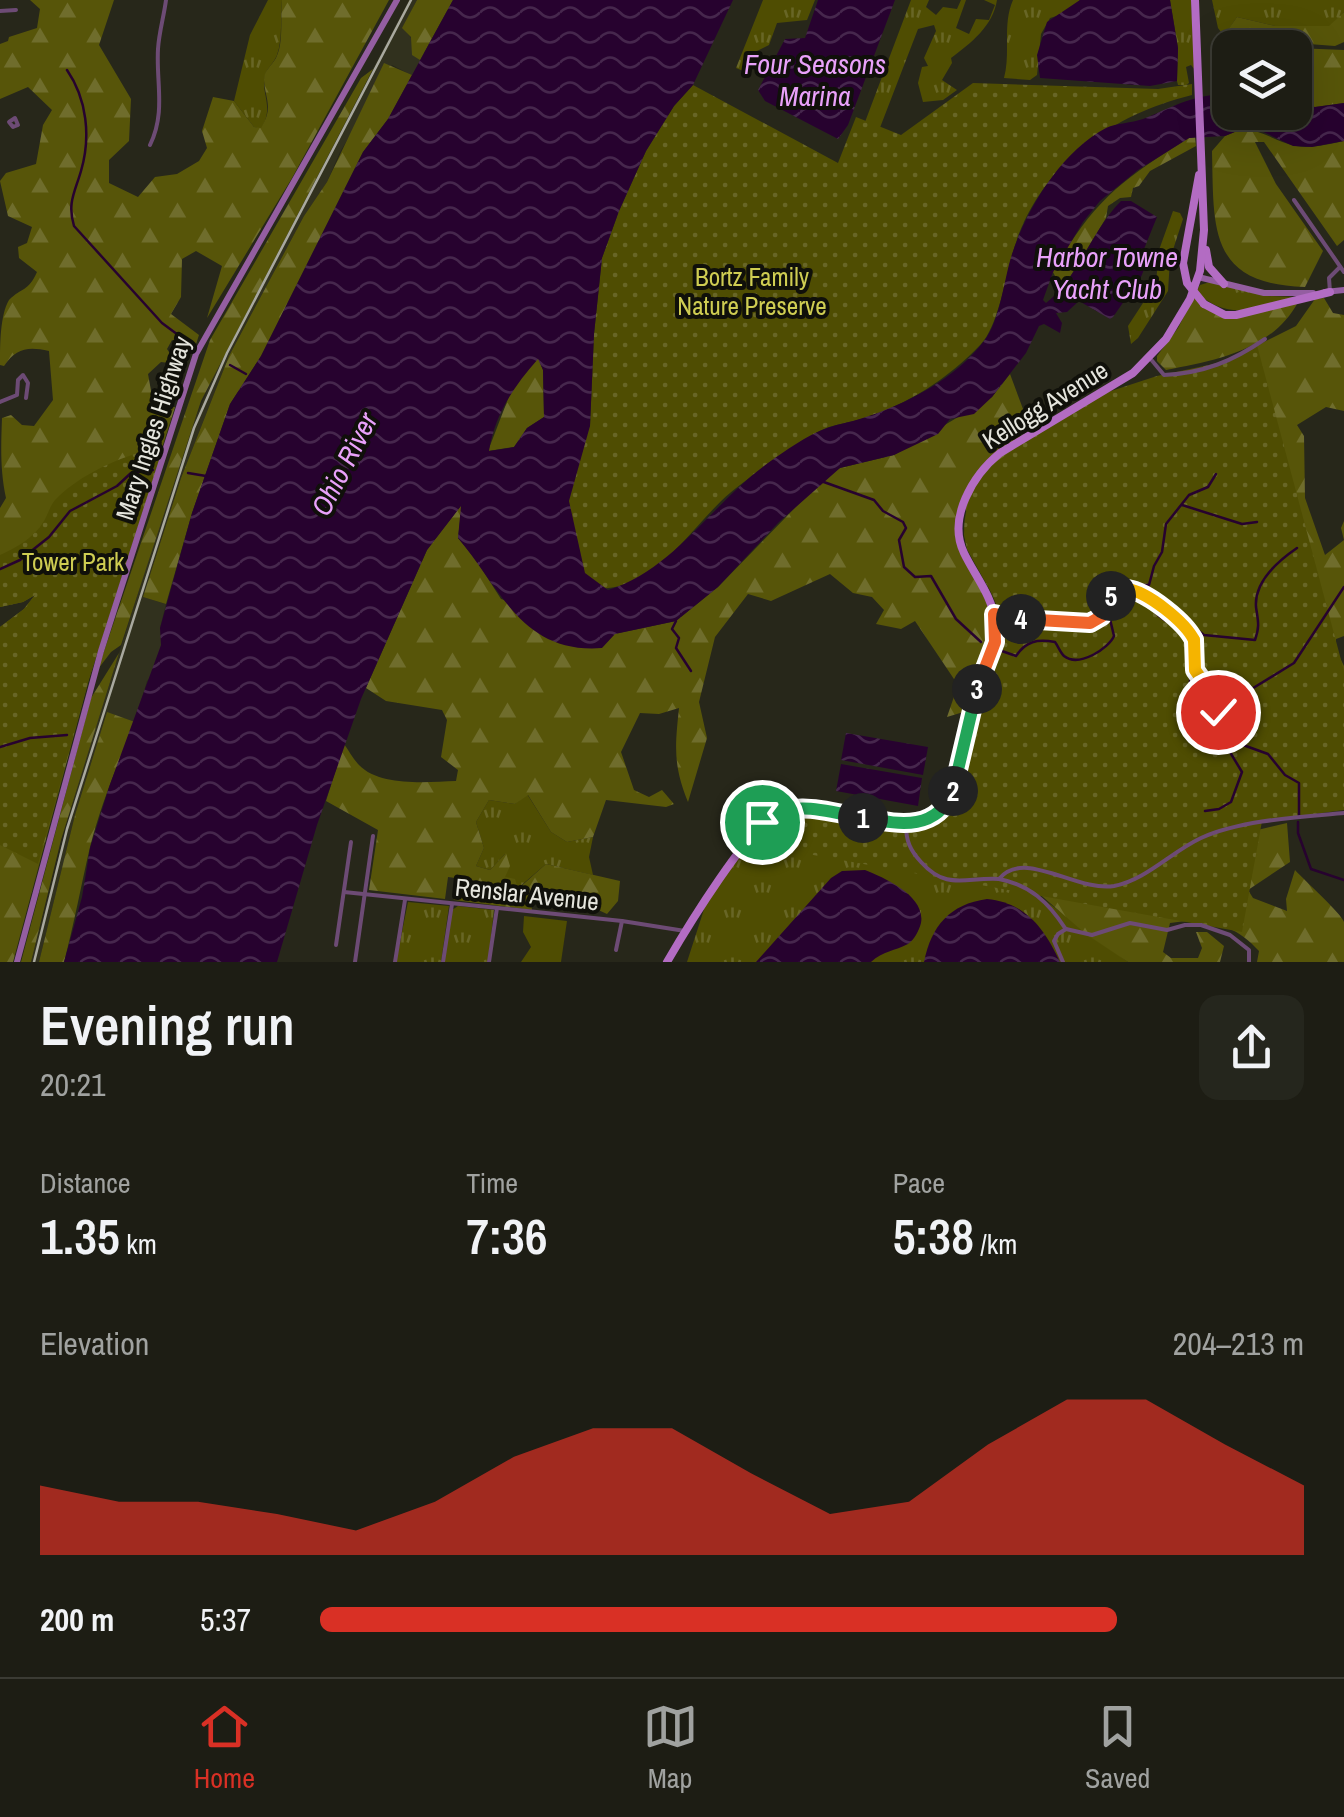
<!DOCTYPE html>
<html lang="en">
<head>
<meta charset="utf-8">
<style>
  body { margin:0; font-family:"Archivo Narrow",sans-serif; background:#25261d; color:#f1f3f6; height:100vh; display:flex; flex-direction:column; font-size:38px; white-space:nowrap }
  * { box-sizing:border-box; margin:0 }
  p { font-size:32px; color:#a0a2a0 }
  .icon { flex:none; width:55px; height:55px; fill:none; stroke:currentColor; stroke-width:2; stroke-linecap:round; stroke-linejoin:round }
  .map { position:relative; height:962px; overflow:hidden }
  .drawer { display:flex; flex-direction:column; background:#1d1d14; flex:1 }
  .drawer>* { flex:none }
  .controls { position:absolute; left:1212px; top:30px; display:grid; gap:20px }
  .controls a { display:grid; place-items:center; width:100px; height:100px; border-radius:20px; background:#1d1d14; box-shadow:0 10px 40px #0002,0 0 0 2px #3b3b34; font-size:50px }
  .pin { position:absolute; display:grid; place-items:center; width:85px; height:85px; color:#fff; margin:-42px; border:5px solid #fff; border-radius:50%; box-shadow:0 2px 10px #0007 }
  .km { position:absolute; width:50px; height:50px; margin:-25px; border-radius:50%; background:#222; color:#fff; font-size:28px; line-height:50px; text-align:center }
  .round { display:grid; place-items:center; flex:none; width:105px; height:105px; border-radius:20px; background:#25261d }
  .summary { display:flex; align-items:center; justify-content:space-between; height:170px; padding:0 40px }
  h1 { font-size:55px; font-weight:600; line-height:75px }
  .stats { display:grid; grid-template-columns:repeat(3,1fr); gap:15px; height:170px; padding:10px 40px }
  .stats div { display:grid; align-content:center }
  .stats b { font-size:50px; font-weight:600 }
  .stats small { font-size:28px; font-weight:400 }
  .stats p { font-size:28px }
  .chart { height:280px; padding:20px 40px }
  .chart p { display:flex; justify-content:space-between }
  .chart svg { width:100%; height:180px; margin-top:10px; fill:#d93025; opacity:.7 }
  ul { padding:0 40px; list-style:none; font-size:32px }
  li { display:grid; grid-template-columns:160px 120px 1fr; align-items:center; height:75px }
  li i { height:25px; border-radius:12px; background:#d93025 }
  .tab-bar { display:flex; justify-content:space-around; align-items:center; height:140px; border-top:2px solid #3b3b34; background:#1d1d14; font-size:28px; color:#a0a2a0 }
  .tab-bar a { display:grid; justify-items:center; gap:5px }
  .tab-bar .selected { color:#d93025 }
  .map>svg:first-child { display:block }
</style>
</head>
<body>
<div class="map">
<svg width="1344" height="962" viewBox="0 0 1344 962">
  <defs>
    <pattern id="grass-tufts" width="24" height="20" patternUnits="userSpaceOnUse" patternTransform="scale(2.5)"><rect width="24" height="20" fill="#4f4d02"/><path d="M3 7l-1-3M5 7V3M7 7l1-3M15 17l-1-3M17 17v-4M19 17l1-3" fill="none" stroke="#686626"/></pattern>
    <pattern id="forest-firs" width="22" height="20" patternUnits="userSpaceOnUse" patternTransform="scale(2.5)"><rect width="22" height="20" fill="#575509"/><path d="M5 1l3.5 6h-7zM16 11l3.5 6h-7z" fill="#6f6d2c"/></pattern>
    <pattern id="park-dots" width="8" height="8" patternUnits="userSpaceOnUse" patternTransform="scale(2.5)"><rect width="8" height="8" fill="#4f4d02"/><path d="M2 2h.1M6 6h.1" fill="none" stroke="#686626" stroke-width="1.8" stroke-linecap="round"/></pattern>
    <pattern id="water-waves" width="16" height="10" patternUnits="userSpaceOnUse" patternTransform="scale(2.5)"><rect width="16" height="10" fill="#27022f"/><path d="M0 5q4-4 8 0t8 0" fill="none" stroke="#46274d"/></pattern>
  </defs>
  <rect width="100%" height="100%" fill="#27271a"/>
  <polygon fill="#31311e" points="409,0 417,0 403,28 438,70 430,85 392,65 340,152 327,182 304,216 229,356 181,478 143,597 166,604 160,628 178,648 147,681 135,722 107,713 75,815 39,962 31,962 79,780 187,437 229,342"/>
  <g fill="url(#grass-tufts)">
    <path d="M268,0H282C280,17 283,39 277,55C274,63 267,68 265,75C260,93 275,106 261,129L254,127L234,101L250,35Z"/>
    <polygon points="763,0 815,0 807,20 777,23 769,45 757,51 748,73 736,68"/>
    <path d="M911,0H929L926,7L936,15L943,7L957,9L961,0H966L956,28L969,34L976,19L989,20L995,5L984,0H997C993,26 971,43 951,58L952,63L942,80L957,90L943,100L923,102L918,83L922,67L928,66L924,58L936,31L934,25L918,29L876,138L862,130Z"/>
    <path d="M1013,0H1080L1063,14L1050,18L1041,34L1037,75L1030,80L1004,78C1011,52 1002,25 1013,0Z"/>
    <polygon points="1170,0 1191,0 1195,70 1191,65 1186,67 1189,83 1186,85 1178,85 1177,81 1178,48"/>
    <polygon points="1212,0 1344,0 1344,12 1330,26 1275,26 1237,17 1224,36 1218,28"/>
    <polygon points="1173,211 1180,213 1183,219 1170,259 1168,291 1138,338 1131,344 1128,326 1156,283 1159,250"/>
    <path d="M1210,282L1267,296L1296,297C1256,307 1231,323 1196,292L1200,285Z"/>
    <polygon points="527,794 551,832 567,842 593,837 589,857 593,875 546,864 517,889 504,877 505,854 490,870 476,866 484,848 476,822 489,800 515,804"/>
    <polygon points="792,807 906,825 906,836 987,879 1035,893 1128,962 687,962 708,897 762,822"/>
    <polygon points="408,902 449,906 441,962 396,962"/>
    <polygon points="458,906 494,910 488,962 444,962 452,910"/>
  </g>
  <g fill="url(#forest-firs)">
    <path d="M30,0H114L99,45L131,99L129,141L109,160V183L138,197L155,177L177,174L199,161L207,148L202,131L213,97L234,101L254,127L261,128C274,107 265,99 264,80C264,70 271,67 276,58C284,42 280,18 282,0H389L292,178L207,318L222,266L196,251L182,259L181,297L171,314L199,335L194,350L172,340L167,349L177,364L161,362L148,374L154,407H175L89,679L13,962H0V627L24,609L35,595L23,602L0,607V508L6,498C0,470 1,446 2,418L11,415L22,425L34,426L53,400L49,351C28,346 16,348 4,366L0,365C0,345 0,315 9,300C22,287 28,292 37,272L19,258L18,247L27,243L32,227L8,216L0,181L6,173L36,164L43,125L52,110L28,87L0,99V44L8,41L9,37L37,28L40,9Z"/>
    <polygon points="417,0 453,0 420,60 412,55 411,37 402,28"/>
    <polygon points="1344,12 1344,42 1335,46 1233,38 1225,34 1237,17 1275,26 1329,26"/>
    <polygon points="1295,48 1344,50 1344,103 1315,107 1295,104"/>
    <polygon points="384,63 412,75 388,119 363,152 261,356 230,404 192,513 166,604 143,597 181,478 229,356 304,216 327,182"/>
    <polygon points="373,69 201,401 121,645 111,652 98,669 210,340 361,78"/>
    <path d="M1242,129C1263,130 1276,142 1296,146C1312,149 1328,144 1344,141V240L1337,246L1264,142H1255L1276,184L1323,251L1305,287C1208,284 1214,229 1212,151L1225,136Z"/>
    <path d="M1195,137L1196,146L1150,171L1139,186L1133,188L1131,197L1120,198L1108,206L1106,218L1062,290L1053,272C1093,201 1121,180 1189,138Z"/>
    <path d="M1194,297L1238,317L1298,302C1273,350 1214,361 1166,370L1157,361V356L1178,328Z"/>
    <path d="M1324,298L1333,313L1344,315V411L1326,407L1297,425L1304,436L1305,498L1325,555L1344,540L1341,528L1344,521V636L1336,639V650L1344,666V807L953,816L1003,628L1000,605L967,549L964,534L969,516L964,506L960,542L989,600L996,638L970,710L947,717L958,685L915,621L901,629L876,624L884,610L872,597L853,593L830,574L771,601L748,594L715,637L699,702L707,738L688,802C673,765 675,747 679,708L659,714L640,713L621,752L634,790L649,797L662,790L674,804L666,807L606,800L593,837L567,842L551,832L528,795L515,804L489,800L476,822L484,848L476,866L490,870L506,853L510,866L505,877L515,879L518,889L546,864L620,881L618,901L607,914L592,907L577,909C569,902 542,899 531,901L532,910L454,900L452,895L482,899L484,882L448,877L445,899L369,890L378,830L326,801L344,744C349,751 353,759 359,765C380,787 428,782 456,781L458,770L441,757L447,720L442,710L386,701L366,688L427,550L462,504L458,538L476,560L501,599L614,634L676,621L718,587L821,481L840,468L894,455L992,397L1010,374L1026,417L1019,428L1020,440L1214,367L1296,326L1315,299Z"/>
    <polygon points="538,358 543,370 544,417 527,428 514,447 488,451 513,386"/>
    <polygon points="119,653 61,840 31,962 21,962 91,698"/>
    <path d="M107,712L135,722C118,763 101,804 90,847C81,886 74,924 64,962H39L75,815Z"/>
    <path d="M1287,823L1290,862L1248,890L1253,898L1287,911L1286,899L1295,870C1304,880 1342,914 1344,922C1344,933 1344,950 1344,962H1257L1259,951C1234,923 1205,917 1170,923L1163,952L1171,958H1198L1202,948L1196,932H1207L1224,946L1220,962H1128L1086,934L1029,885Z"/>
  </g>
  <g fill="url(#park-dots)">
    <path d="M973,83L1158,89L1192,84V95C1107,116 1034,169 1011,259C1005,282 997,327 981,344C948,379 907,405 861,419C849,423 835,424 824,429C803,438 749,477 730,493C699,519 668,569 629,583C611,590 596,589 577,588L547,498L590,426L594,334L602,258L619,211L646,151L674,106L693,85L838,163L856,117L901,135Z"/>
    <path d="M1257,345L1344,671V810L1262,821L1242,932L752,844C759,834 766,822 777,816C821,792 913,864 950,808C967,784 968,735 976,705C984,679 1003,654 1001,626C999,597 979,575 968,550C957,524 971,484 991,466C999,459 1008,454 1016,448L1015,439L1108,392L1157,376L1223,362Z"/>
    <path d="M138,453L160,458L89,679L38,864L0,845V627L24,609L35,595L23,602L0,607V555C17,547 34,538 44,521C48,514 50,506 55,500C76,478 109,462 138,453Z"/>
  </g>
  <polygon fill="#4f4d02" points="524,916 567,921 561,962 521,962 531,947 523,932"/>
  <g fill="url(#water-waves)" fill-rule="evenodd">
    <path d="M453,0H733L693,85L674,106L646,151L619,211L602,258L594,334L590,426L569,501L585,573L608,590C674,570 713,502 768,463C785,451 807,435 827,428C838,424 851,422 863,418C907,404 956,378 984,341C1000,321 1004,279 1012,254C1027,208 1062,151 1106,128C1117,123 1131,123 1143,119C1170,108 1200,91 1230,95V112H1295V104L1315,107L1344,103V141L1312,147L1293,146L1259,130L1242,129L1225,136L1189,138L1138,170L1100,201L1083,222L1053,272L1043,300L1046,303C1079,277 1091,231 1121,201H1131L1157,217L1142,254L1145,267L1141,277L1113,317L1110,319L1079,301L1067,312L1056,313L1062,323L1060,333L1044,324L1039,326L1026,353L992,397L974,414L950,419L938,434L894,455L840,468L779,522L718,587L676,621L615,634L602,648C522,654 501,589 458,538L461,506L427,550L361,699L317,825L277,962H64L82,897L90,848L109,787L161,645L160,628L192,513L230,404L261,356L363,152L388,119ZM538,359L543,370L544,417L527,428L514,447L489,451C495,414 514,386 538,359Z"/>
    <polygon points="818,0 895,0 848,125 838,139 765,101 758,90 785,39 805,38"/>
    <polygon points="1080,0 1170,0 1178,48 1177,81 1150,86 1040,78 1037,55 1047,22"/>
    <polygon points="846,733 928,747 923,775 841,760"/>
    <polygon points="841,764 922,778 918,806 836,791"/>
    <path d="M865,870C885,878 926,896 921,923C919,931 914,940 908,944C895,951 883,951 871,962H756L831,878L842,871Z"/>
    <path d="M987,899C1026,903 1044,928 1060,962H924C931,926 950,904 987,899Z"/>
  </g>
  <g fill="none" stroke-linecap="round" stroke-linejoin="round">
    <g stroke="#27022f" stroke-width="2.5">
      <path d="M67,70C87,99 91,137 81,171C75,192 67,203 74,226L162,323L193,346"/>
      <polyline points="230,365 246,374"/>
      <polyline points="188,473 206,476"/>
      <polyline points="821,481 874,500 883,511 903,522 906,528 899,540 904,567 915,577 931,576 956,619 981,642"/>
      <polyline points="1182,505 1242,524 1257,522"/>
      <polyline points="0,569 20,560 49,537 70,511 117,486 131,473 153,470"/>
      <polyline points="1132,590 1134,585 1149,585 1154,566 1162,552 1166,524 1189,495 1208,487 1216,474"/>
      <path d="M1172,616L1178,615L1204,635L1255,640C1260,626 1258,621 1256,607C1254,581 1278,561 1297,548"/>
      <polyline points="676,621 672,629 679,638 676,648 691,671"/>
      <path d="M999,650L1016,656C1026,641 1037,639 1055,642C1058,646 1060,652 1064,656C1079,668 1109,648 1114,636L1110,619L1114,600C1135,585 1146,604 1159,616C1169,624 1184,629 1189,642C1197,663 1184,689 1192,712L1238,722L1232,741L1268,754L1285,775L1299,783V815"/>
      <polyline points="1229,718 1245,693 1294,663 1344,587"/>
      <polyline points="0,747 30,738 67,735"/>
      <polyline points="1205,811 1219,809 1231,802 1242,772 1219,734 1215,718"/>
      <polyline points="1298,822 1298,833 1311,869 1344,880"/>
    </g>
    <g stroke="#6d4b75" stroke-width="4">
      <polyline points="0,11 16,10"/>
      <polygon points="15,118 18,125 13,127 9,122"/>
      <path d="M150,145C166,112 156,83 158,49C159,32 164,16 166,0"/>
      <polyline points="1294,200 1344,272"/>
      <polyline points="1330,292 1329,278 1340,267"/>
      <path d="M1149,357L1164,375C1204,373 1233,361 1265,339"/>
      <polyline points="0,402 17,395 18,380 23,375 28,383 26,398"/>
      <path d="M995,614L1080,625L1102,616C1106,610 1108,599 1113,594C1133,574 1180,621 1193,635L1195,670L1216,699L1218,715"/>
      <path d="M906,825C906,841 910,850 921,862C947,891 965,877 999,879C1024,848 1076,892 1114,886C1146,880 1171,852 1201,838C1241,820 1300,817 1344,813"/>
      <path d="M999,879C1030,885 1048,902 1065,928"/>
      <polyline points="344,892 622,921 685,931"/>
      <polyline points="1066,929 1092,935 1130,923 1167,930 1185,925 1201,925 1230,935 1249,950 1249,962"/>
      <polyline points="336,945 351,842"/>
      <polyline points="616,950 622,921"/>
      <polyline points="355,962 373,836"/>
      <polyline points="395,962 405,900"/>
      <polyline points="443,962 452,904"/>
      <polyline points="489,962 497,908"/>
      <polyline points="1063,962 1054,941 1058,934 1066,929"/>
    </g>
    <g stroke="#945ea1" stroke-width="6">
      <polyline points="1198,277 1264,293 1313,293"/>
      <polyline points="1325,292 1344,290"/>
      <polyline points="17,962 101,651 196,354 397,0"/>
    </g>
    <g stroke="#b36cc3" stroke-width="8">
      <polyline points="1206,250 1209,267 1224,284"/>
      <polyline points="1183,263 1199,175"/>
      <polyline points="1204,304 1225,315 1236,315 1330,292"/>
      <path d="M667,962C685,931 751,822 780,811C826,791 911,856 946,805C964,779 962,738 970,709C979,681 999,653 995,622C993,597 975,576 964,553C947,518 973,475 1000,453L1133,373L1166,339L1190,299L1200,271L1204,230L1195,0"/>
    </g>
    <polyline stroke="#a9a99f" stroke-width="2.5" points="34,962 67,829 194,428 227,353 411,0"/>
    <polyline stroke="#b36cc3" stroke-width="8" points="1183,263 1187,283 1204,304"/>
  </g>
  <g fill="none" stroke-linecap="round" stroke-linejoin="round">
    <g stroke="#fff" stroke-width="20">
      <path id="split-1" d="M762,822C793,798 828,812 863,818"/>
    </g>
    <g stroke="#fff" stroke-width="20">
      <path id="split-2" d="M863,818C899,824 936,832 953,791"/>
    </g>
    <g stroke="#fff" stroke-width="20">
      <polyline id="split-3" points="953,791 977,689"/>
    </g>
    <g stroke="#fff" stroke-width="20">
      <polyline id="split-4" points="977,689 995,642 994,614 1021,619"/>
    </g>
    <g stroke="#fff" stroke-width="20">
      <polyline id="split-5" points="1021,619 1090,623 1102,616 1111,596"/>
    </g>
    <g stroke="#fff" stroke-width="20">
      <path id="split-6" d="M1111,596L1127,589C1148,592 1185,622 1194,640"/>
    </g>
    <g stroke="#fff" stroke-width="20">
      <polyline id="split-7" points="1194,640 1195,670 1216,700 1218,712"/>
    </g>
    <use href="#split-1" stroke="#22a559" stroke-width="12"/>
    <use href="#split-2" stroke="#22a559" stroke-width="12"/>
    <use href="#split-3" stroke="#22a559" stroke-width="12"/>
    <use href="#split-4" stroke="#f0652b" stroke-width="12"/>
    <use href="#split-5" stroke="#f0652b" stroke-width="12"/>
    <use href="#split-6" stroke="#f5b400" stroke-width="12"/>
    <use href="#split-7" stroke="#f5b400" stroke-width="12"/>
  </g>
  <g text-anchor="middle" stroke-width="8" stroke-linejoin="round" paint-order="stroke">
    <g font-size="25" fill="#cfcd52" stroke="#10100a">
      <text x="752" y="286">Bortz Family<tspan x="752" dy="29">Nature Preserve</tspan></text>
      <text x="73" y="571">Tower Park</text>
    </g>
    <g font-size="25" fill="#e5e5dd" stroke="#10100a">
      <text transform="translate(1045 405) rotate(-32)" y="9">Kellogg Avenue</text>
      <text transform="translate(153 428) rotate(-72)" y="9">Mary Ingles Highway</text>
      <text transform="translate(527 894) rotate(6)" y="9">Renslar Avenue</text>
    </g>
    <g font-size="28" font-style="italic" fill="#e9a1fa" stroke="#10100a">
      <text x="815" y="74">Four Seasons<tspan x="815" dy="32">Marina</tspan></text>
      <text x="1107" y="267">Harbor Towne<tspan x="1107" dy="32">Yacht Club</tspan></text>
      <text transform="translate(344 464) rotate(-63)" y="10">Ohio River</text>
    </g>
  </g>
</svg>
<div class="controls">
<a><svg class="icon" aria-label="layers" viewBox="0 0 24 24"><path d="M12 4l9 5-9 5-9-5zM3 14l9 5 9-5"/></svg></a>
</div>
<div class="pin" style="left:762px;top:822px;background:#1e9e55"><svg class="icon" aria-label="arrive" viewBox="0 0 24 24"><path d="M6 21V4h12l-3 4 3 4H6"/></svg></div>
<div class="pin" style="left:1218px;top:712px;background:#d93025"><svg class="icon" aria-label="check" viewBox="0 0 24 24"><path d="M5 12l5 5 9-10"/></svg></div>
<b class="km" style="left:863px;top:818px">1</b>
<b class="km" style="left:953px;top:791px">2</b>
<b class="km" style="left:977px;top:689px">3</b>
<b class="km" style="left:1021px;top:619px">4</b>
<b class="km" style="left:1111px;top:596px">5</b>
</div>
<section class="drawer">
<div class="summary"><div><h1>Evening run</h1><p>20:21</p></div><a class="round"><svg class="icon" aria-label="share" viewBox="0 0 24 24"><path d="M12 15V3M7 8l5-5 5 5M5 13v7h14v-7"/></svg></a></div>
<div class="stats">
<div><p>Distance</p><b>1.35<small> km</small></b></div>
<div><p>Time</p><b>7:36</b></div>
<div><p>Pace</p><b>5:38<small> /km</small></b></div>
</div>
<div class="chart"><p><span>Elevation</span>204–213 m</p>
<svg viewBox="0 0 160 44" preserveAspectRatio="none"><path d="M0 44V27L10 31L20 31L30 34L40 38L50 31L60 20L70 13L80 13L90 24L100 34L110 31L120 17L130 6L140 6L150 17L160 27V44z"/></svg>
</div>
<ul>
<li><b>200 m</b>5:37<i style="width:81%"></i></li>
</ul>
</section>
<nav class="tab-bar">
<a class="selected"><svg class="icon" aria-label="home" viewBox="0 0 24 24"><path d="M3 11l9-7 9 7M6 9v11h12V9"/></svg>Home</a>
<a><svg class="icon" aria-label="map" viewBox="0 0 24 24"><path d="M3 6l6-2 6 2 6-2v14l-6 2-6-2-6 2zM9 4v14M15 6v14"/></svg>Map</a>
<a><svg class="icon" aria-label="saved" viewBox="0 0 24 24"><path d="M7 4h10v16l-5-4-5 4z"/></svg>Saved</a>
</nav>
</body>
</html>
